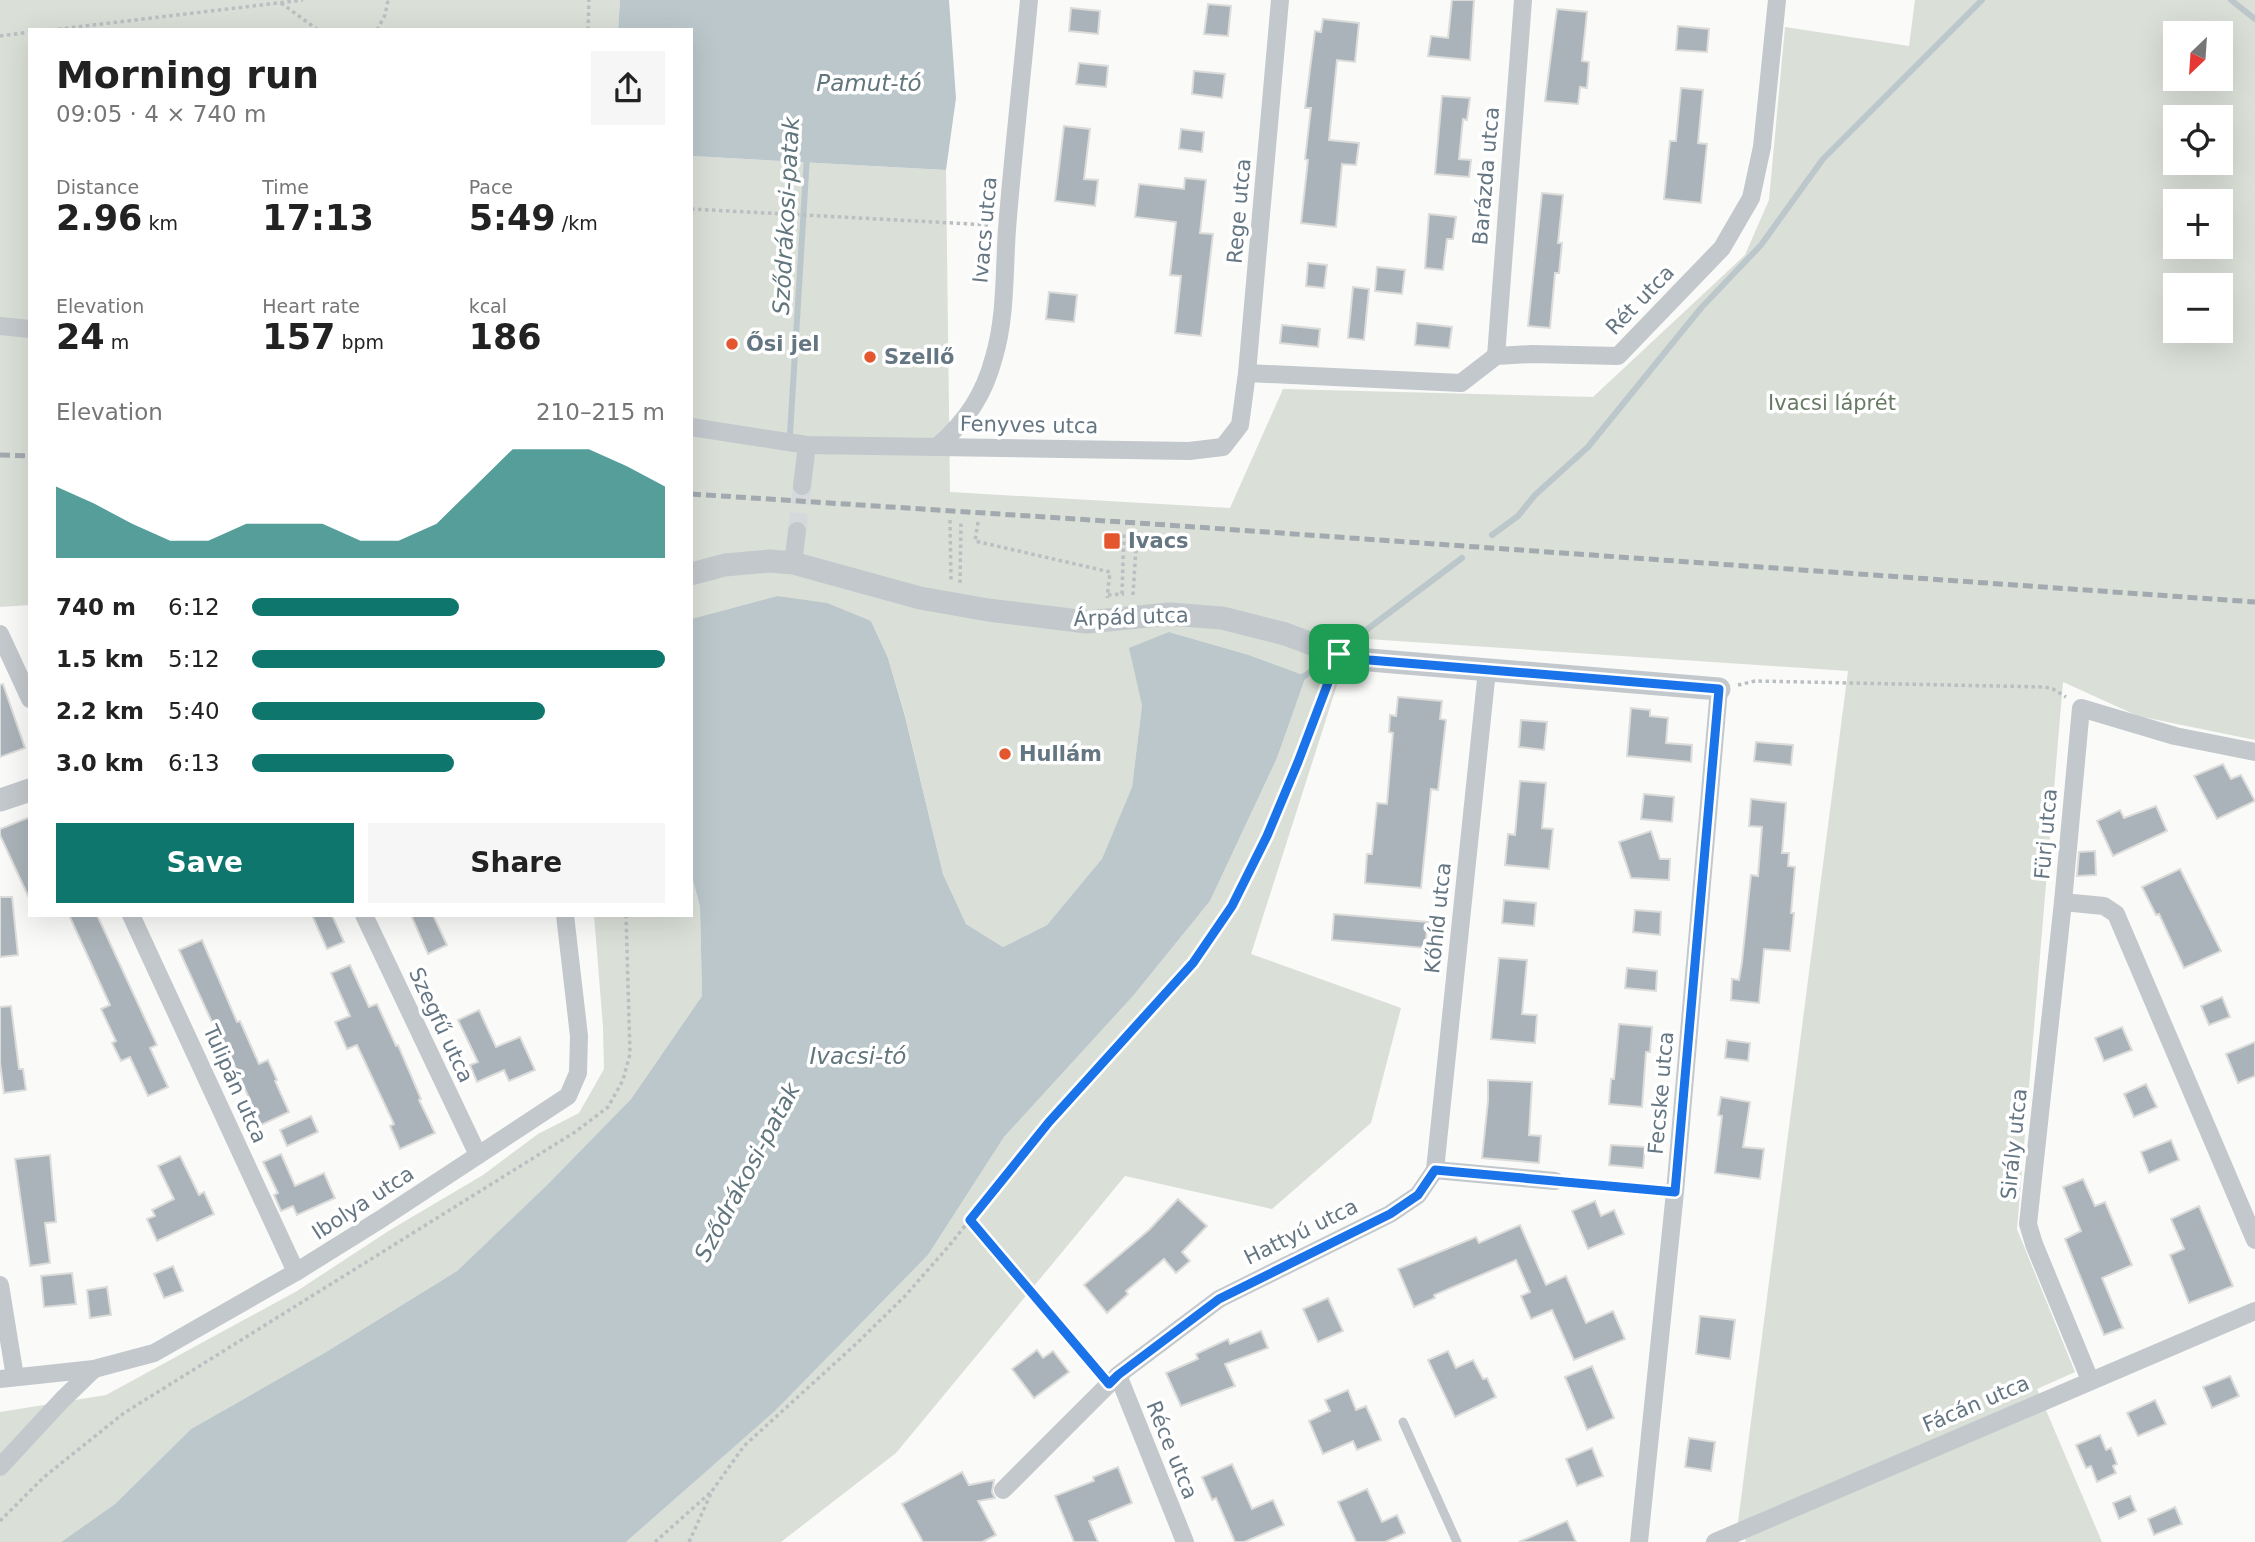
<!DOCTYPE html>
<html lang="en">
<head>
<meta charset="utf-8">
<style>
  body { margin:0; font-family:"DejaVu Sans",sans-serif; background:#f6f6f6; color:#222; height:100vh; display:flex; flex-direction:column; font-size:26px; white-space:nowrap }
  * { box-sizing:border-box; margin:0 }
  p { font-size:23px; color:#767676 }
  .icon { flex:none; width:38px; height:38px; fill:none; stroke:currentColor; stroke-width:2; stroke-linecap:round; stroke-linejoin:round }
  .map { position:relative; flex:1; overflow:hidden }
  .side { position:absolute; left:28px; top:28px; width:665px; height:889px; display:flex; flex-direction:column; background:#fff; border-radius:0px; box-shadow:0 7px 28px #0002 }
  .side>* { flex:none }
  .needle { width:46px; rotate:205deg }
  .controls { position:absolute; left:2163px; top:21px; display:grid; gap:14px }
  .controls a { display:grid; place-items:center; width:70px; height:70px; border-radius:0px; background:#fff; box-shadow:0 7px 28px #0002; font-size:35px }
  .pin { position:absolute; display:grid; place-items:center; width:60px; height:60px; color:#fff; margin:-30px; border-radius:14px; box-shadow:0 4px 10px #0006 }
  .round { display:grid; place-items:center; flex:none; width:74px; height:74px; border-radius:0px; background:#f6f6f6 }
  .summary { display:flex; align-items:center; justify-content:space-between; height:119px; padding:0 28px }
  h1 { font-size:38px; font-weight:800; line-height:52px }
  .stats { display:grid; grid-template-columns:repeat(3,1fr); gap:10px; height:119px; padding:7px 28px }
  .stats div { display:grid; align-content:center }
  .stats b { font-size:35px; font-weight:800 }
  .stats small { font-size:19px; font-weight:400 }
  .stats p { font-size:19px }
  .chart { height:196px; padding:14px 28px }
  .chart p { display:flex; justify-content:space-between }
  .chart svg { width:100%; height:126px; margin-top:7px; fill:#0f766e; opacity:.7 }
  .button { display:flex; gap:14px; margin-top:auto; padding:14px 28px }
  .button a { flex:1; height:80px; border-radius:0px; background:#0f766e; color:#fff; font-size:28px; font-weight:800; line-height:80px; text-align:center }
  .button a+a { background:#f6f6f6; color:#222 }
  ul { padding:0 28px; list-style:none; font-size:23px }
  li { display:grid; grid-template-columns:112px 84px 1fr; align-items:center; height:52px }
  li i { height:18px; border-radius:9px; background:#0f766e }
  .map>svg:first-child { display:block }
</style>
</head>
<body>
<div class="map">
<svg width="2255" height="1542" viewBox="0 0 2255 1542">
  <rect width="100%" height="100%" fill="#fafaf8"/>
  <g fill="#dadfd7" fill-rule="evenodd">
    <polygon points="0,0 620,0 618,30 30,30 30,605 0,607"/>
    <path d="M1915,0H2255V740L2138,716L2063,682L2017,1229L2075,1372L2037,1389L2102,1542H1746L1738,1522L1848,671L1352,638L1251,954L1401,1008L1371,1123L1272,1209L1125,1176L896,1453L781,1542H626L775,1411L928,1255L1004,1137L1133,996L1210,901L1277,758L1306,676L1249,655L1169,632L1142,705L1132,787L1102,860L1047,925L1003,947L966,924L943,874L905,715L888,658L871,621L777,596L691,619V156L946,170L950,492L1230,508L1283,389L1593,397L1745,255L1769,200L1785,27L1909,46ZM2175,33H2221V79H2175ZM2175,117H2221V163H2175ZM2175,201H2221V247H2175ZM2175,285H2221V331H2175Z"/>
    <polygon points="691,873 700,907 702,996 631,1099 547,1185 457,1271 326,1352 191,1429 115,1504 61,1542 0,1542 0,1412 106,1395 297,1291 390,1230 483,1175 538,1134 579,1113 604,1069 603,1027 594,915 691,915"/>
  </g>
  <g fill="#bbc7cb">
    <polygon points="620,0 949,0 956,98 946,170 691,156 691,30 618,30"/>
    <polygon points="777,596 827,603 871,621 888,658 905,716 943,874 966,924 1003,947 1047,925 1102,859 1132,787 1142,705 1129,648 1169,632 1249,655 1306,676 1277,758 1210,901 1133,996 1004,1137 928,1255 775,1411 626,1542 61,1542 115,1504 191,1429 326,1352 457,1271 547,1185 631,1099 702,996 700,907 691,873 691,619"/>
  </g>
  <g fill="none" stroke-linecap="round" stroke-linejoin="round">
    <g stroke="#bbc7cb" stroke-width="6">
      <polyline points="2231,0 2255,19"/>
      <polyline points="790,434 807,156"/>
      <polyline points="1492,535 1518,516 1535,495 1588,447 1701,308 1761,245 1823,159 1982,0"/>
      <polyline points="1353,640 1462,558"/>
      <polyline points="1300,679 1319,666"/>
    </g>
  </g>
  <g fill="#aab3b9" stroke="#dcdcda" stroke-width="2">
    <polygon points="1452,0 1474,0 1470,60 1428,56 1431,36 1448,38"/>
    <polygon points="1208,4 1231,6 1228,36 1204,34"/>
    <polygon points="1071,8 1100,11 1098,34 1069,31"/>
    <polygon points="1557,9 1587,12 1582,61 1589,62 1587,88 1580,87 1578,104 1545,101"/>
    <polygon points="1323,19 1359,23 1355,62 1337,60 1329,140 1359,143 1356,165 1342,164 1336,227 1301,223 1308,160 1305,159 1311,108 1305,108 1315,31 1321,32"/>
    <polygon points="1678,26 1709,29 1707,52 1676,50"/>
    <polygon points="1079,63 1108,66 1106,87 1076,84"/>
    <polygon points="1194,71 1225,74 1222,98 1192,94"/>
    <polygon points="1681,88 1703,90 1698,143 1707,144 1701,203 1664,199 1670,141 1676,141"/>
    <polygon points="1442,96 1470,98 1467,120 1463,119 1459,159 1471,160 1469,177 1435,174"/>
    <polygon points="1064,126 1090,129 1084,179 1098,180 1095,206 1055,201"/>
    <polygon points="1181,129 1204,132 1202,152 1179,149"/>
    <polygon points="1185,178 1206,180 1200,233 1213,234 1201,336 1175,333 1181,276 1170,275 1176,222 1135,217 1139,184 1184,189"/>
    <polygon points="1542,193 1563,195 1558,243 1562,243 1559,273 1555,273 1550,328 1528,326"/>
    <polygon points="1429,214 1456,217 1453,239 1447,239 1443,270 1425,268"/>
    <polygon points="1308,263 1327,265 1324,288 1306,286"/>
    <polygon points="1377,267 1405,270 1402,294 1375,291"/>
    <polygon points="1353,287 1369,289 1364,340 1348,338"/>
    <polygon points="1049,292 1077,295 1074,322 1046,319"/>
    <polygon points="1417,323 1452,327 1449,348 1415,345"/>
    <polygon points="1282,325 1320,329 1318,347 1280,343"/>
    <polygon points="3,684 25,748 0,757 0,685"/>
    <polygon points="1398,697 1442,701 1440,719 1446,720 1438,790 1431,789 1421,888 1365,883 1367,854 1372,854 1377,803 1387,804 1393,733 1389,732 1390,715 1396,716"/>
    <polygon points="1631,708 1650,710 1650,716 1668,718 1666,743 1692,745 1691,762 1627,756"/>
    <polygon points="1521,720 1547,722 1544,750 1519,747"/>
    <polygon points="1756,742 1793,745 1791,765 1754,761"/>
    <polygon points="2223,764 2231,779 2241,775 2255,801 2217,819 2194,776"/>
    <polygon points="1520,781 1546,783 1542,828 1553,829 1549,869 1505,865 1508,834 1515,835"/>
    <polygon points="1644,794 1674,797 1672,822 1641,819"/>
    <polygon points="1751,799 1786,803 1782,853 1789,853 1788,866 1795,867 1791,913 1794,913 1790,951 1764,949 1759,1003 1731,1000 1732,979 1739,980 1742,962 1751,875 1758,876 1762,827 1749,826"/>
    <polygon points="2156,806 2167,831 2113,856 2097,821 2120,810 2124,818"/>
    <polygon points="30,817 30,900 0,835 0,829"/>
    <polygon points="1651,831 1660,859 1670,859 1669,880 1631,878 1619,842"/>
    <polygon points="2095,851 2096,875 2077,876 2079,852"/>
    <polygon points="2180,869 2221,951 2184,968 2159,914 2156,915 2142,887"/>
    <polygon points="0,897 12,897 18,955 0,957"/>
    <polygon points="1504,900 1536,903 1534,926 1502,923"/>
    <polygon points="1635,910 1661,912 1660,935 1633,932"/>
    <polygon points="1334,914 1428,922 1425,948 1332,940"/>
    <polygon points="69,915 97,915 157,1045 150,1048 168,1087 148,1096 130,1057 121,1061 112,1043 116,1041 101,1009 110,1005"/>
    <polygon points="312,915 332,915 344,942 327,949"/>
    <polygon points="411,915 433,915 447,945 428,954"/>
    <polygon points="202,940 237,1022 240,1021 259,1064 268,1060 277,1080 275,1081 289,1112 261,1125 229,1053 224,1055 214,1032 216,1031 179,950"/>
    <polygon points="1499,958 1527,960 1522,1014 1537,1015 1535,1043 1491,1039"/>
    <polygon points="350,965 369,1007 377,1004 396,1046 398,1045 421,1099 419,1100 435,1133 400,1149 390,1126 394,1124 357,1045 347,1049 335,1022 350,1016 331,973"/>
    <polygon points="1627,968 1657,971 1656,991 1625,988"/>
    <polygon points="2222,997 2230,1017 2209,1025 2201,1006"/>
    <polygon points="11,1006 19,1069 23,1069 26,1090 4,1093 0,1063 0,1007"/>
    <polygon points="479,1010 496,1047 520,1037 535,1070 509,1081 504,1070 477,1082 470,1065 478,1062 458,1020"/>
    <polygon points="1619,1024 1652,1027 1650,1052 1646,1052 1642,1107 1609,1104 1611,1079 1614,1079"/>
    <polygon points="2122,1027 2132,1050 2104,1061 2095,1038"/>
    <polygon points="1727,1040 1750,1043 1748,1061 1725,1058"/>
    <polygon points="2255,1042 2255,1076 2238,1083 2226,1054"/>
    <polygon points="1488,1080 1532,1082 1529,1135 1541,1136 1539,1163 1482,1158 1488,1101"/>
    <polygon points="2146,1084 2157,1107 2134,1117 2124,1094"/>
    <polygon points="1721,1097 1750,1102 1743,1147 1764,1149 1760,1179 1715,1173 1722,1116 1718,1115"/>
    <polygon points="311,1116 318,1132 287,1146 280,1130"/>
    <polygon points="2171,1140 2179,1160 2149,1173 2141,1152"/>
    <polygon points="1611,1145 1645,1147 1643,1168 1609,1165"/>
    <polygon points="281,1154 295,1186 324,1173 335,1198 297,1215 293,1206 281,1211 274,1195 278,1193 263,1162"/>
    <polygon points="50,1155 56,1222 45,1223 50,1263 30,1266 15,1159"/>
    <polygon points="180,1156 199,1195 204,1192 214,1214 157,1241 147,1219 155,1216 152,1210 174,1199 158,1166"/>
    <polygon points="2083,1179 2095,1206 2105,1202 2132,1265 2102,1278 2123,1328 2104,1335 2065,1239 2081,1231 2063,1187"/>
    <polygon points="1178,1199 1207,1226 1182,1252 1190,1261 1176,1273 1164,1259 1126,1291 1128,1294 1107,1313 1084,1285 1149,1230"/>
    <polygon points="1595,1201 1601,1216 1614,1210 1624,1234 1588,1249 1572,1211"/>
    <polygon points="2199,1206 2233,1286 2189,1303 2170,1255 2184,1249 2171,1219"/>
    <polygon points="1520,1225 1546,1285 1566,1276 1586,1323 1613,1311 1625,1339 1574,1360 1552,1310 1531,1319 1521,1296 1530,1292 1516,1260 1434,1295 1435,1298 1414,1307 1398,1269 1476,1237 1479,1243"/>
    <polygon points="173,1266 183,1291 164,1298 154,1274"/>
    <polygon points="72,1273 76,1304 44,1307 41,1276"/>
    <polygon points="107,1287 111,1315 90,1318 87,1290"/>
    <polygon points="1328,1298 1343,1331 1318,1342 1303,1309"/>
    <polygon points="1700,1316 1735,1320 1730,1359 1696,1354"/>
    <polygon points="1261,1331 1268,1348 1225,1364 1235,1386 1181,1406 1166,1373 1198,1359 1196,1354 1228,1339 1230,1344"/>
    <polygon points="1037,1350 1043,1358 1053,1351 1069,1372 1034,1398 1012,1369"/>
    <polygon points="1448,1351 1456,1368 1473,1360 1483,1379 1487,1378 1496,1397 1455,1417 1428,1360"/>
    <polygon points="1592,1366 1614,1418 1587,1430 1565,1377"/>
    <polygon points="2230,1376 2239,1396 2212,1408 2203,1387"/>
    <polygon points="1348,1390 1356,1410 1366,1406 1381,1440 1357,1450 1353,1441 1323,1454 1309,1421 1330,1411 1325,1400"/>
    <polygon points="2155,1400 2166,1424 2138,1436 2127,1413"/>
    <polygon points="2100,1435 2106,1450 2111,1448 2117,1464 2113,1466 2116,1473 2097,1482 2091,1466 2086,1468 2076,1445"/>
    <polygon points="1689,1438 1715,1442 1711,1471 1685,1467"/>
    <polygon points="1592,1448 1603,1476 1577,1486 1566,1459"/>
    <polygon points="1232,1464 1252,1509 1273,1500 1284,1525 1244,1542 1235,1542 1216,1498 1212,1500 1202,1477"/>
    <polygon points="1118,1467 1132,1503 1089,1521 1098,1542 1074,1542 1055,1496 1094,1481 1093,1477"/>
    <polygon points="962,1472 969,1485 994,1480 992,1492 995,1498 978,1501 996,1535 982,1542 923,1542 902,1504"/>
    <polygon points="1367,1489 1382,1522 1397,1515 1405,1533 1385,1542 1356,1542 1338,1502"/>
    <polygon points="2130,1496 2136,1511 2119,1519 2113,1503"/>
    <polygon points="2175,1507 2182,1524 2154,1535 2148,1519"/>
    <polygon points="1567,1521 1576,1542 1519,1542"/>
  </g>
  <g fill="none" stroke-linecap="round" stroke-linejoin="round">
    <polyline stroke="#d5d9db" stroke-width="18" stroke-dasharray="18 9" stroke-linecap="butt" points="797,531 802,486"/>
    <g stroke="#bbbfc2" stroke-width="3.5" stroke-dasharray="3.5 3.5" stroke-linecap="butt">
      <polyline points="281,3 318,30"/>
      <polyline points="51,30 303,0"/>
      <polyline points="377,30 385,15 388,0"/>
      <polyline points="588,30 589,0"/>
      <polyline points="0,36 30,32"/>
      <polyline points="691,209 990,225"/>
      <polyline points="950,520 951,581"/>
      <polyline points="978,522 975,541 1110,572 1107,598"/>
      <polyline points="960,583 961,521"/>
      <polyline points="1122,594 1124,531"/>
      <polyline points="1108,595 1124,594"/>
      <polyline points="1133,595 1137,531"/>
      <polyline points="1738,685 1755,681 2045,687 2053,689 2066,697"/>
      <polyline points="1575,1183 1658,1190"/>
      <polyline points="970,1220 1096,1369"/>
      <polyline points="0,1521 44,1477 124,1413 575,1132 608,1107 623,1080 630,1054 626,915"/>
      <polyline points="655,1542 711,1492"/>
      <polyline points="689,1542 712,1491 744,1446 857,1343 905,1296 948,1247 1049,1122 1193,963 1232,906 1267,837 1299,762 1332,674"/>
    </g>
    <polyline stroke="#c3c8cc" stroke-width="9" points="1403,1422 1457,1542"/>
    <g stroke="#c3c8cc" stroke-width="18">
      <polyline points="0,326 30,329"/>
      <polyline points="1496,356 1523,0"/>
      <polyline points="1247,373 1461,383 1496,356 1532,354 1618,356 1722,248 1751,198 1762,147 1777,0"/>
      <polyline points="691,427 807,445 1189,451 1223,447 1240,425 1247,373 1280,0"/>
      <path d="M938,446C967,420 984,395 994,357C1006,317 1004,271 1007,229C1013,153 1022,76 1029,0"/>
      <polyline points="802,486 807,445"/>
      <polyline points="793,563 797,531"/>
      <polyline points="0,634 30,699"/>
      <polyline points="2255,752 2175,736 2081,708 2063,902 2104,906 2116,914 2255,1240"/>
      <polyline points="2063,902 2028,1224 2034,1244 2090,1380"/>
      <polyline points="131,915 296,1272"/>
      <polyline points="364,915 478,1155"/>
      <polyline points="1435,1170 1555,1181"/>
      <polyline points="0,1285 15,1377"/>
      <polyline points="1118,1375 1185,1542"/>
      <polyline points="0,1379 94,1369 154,1353 296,1272 381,1219 568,1096 578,1073 579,1036 565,915"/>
      <polyline points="0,1467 62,1400 94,1369"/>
      <polyline points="1003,1490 1118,1375 1219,1299 1390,1214 1418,1195 1435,1170 1487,670"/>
      <polyline points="1639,1542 1675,1192 1719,689"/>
      <polyline points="1715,1542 2255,1311"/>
    </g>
    <g stroke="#c3c8cc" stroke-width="23">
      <polyline points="691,574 725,565 770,561 793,563 920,598 988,610 1087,622 1169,614 1222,618 1285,634 1339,654 1369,660 1719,689"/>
      <polyline points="0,800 30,790"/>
    </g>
    <g stroke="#a2aab0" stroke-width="5" stroke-dasharray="10 5" stroke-linecap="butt">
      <polyline points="0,455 30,456"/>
      <polyline points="691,494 1153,524 2255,602"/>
    </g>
  </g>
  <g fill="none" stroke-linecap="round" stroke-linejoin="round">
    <g stroke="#fff" stroke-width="14">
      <polygon id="route" points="1339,654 1369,660 1719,689 1675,1192 1435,1170 1418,1195 1390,1214 1219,1299 1118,1375 1109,1384 970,1220 1049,1122 1193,963 1232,906 1267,836 1298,762"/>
    </g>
    <use href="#route" stroke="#1a73e8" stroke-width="9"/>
  </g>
  <g fill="#e4572e" stroke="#fff" stroke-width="2.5">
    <circle cx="732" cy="344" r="7"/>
    <circle cx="870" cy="357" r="7"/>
    <rect x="1103" y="532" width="18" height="18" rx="3.5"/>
    <circle cx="1005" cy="754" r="7"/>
  </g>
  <g text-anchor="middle" stroke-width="7" stroke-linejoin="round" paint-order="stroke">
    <g font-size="21" fill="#657683" stroke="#fff">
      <text transform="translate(1486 176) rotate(-85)" y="7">Barázda utca</text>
      <text transform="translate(1239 211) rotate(-85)" y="7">Rege utca</text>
      <text transform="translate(985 230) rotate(-85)" y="7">Ivacs utca</text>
      <text transform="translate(1640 300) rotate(-46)" y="7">Rét utca</text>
      <text transform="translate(1029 425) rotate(1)" y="7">Fenyves utca</text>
      <text transform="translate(1131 617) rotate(-2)" y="7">Árpád utca</text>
      <text transform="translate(2046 834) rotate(-85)" y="7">Fürj utca</text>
      <text transform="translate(1438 918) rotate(-84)" y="7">Kőhíd utca</text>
      <text transform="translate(441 1025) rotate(65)" y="7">Szegfű utca</text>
      <text transform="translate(235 1084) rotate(66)" y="7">Tulipán utca</text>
      <text transform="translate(1661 1093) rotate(-85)" y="7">Fecske utca</text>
      <text transform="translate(2014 1144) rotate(-84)" y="7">Sirály utca</text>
      <text transform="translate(363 1203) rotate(-33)" y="7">Ibolya utca</text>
      <text transform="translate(1301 1232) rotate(-26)" y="7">Hattyú utca</text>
      <text transform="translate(1976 1404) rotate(-23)" y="7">Fácán utca</text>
      <text transform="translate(1172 1450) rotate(68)" y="7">Réce utca</text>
    </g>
    <g font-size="21" font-weight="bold" fill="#657683" stroke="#fff" text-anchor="start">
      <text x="746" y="351">Ősi jel</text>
      <text x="884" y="364">Szellő</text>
      <text x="1128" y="548">Ivacs</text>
      <text x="1019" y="761">Hullám</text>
    </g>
    <g font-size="21" fill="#687a64" stroke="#fff">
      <text x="1832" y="410">Ivacsi láprét</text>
    </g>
    <g font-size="23" font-style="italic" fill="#60757c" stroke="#fff">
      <text x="869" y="91">Pamut-tó</text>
      <text transform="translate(786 216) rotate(-87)" y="8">Sződrákosi-patak</text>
      <text x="858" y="1064">Ivacsi-tó</text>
      <text transform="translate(747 1172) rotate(-62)" y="8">Sződrákosi-patak</text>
    </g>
  </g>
</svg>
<div class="controls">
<a><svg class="needle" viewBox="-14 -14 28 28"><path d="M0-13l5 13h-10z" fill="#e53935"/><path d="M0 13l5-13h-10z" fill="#767676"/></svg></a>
<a><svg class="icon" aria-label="locate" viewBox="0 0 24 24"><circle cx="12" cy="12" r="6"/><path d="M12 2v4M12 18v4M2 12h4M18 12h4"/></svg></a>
<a>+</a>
<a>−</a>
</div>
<div class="pin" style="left:1339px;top:654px;background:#1e9e55"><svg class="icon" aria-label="arrive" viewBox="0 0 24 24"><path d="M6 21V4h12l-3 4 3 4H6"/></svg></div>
<section class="side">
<div class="summary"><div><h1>Morning run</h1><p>09:05 · 4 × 740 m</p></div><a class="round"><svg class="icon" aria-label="share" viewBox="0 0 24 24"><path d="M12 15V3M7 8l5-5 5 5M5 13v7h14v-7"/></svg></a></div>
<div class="stats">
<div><p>Distance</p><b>2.96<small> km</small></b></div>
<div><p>Time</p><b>17:13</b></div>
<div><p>Pace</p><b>5:49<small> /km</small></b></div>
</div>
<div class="stats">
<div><p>Elevation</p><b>24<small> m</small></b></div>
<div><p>Heart rate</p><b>157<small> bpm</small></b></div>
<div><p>kcal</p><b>186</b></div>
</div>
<div class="chart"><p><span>Elevation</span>210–215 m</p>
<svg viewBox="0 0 160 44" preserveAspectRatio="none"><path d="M0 44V19L10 25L20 32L30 38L40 38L50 32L60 32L70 32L80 38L90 38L100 32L110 19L120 6L130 6L140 6L150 12L160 19V44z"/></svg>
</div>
<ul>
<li><b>740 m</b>6:12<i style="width:50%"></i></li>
<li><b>1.5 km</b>5:12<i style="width:100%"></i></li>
<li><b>2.2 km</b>5:40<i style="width:71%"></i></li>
<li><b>3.0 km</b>6:13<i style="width:49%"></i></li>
</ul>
<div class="button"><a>Save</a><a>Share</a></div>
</section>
</div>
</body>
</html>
